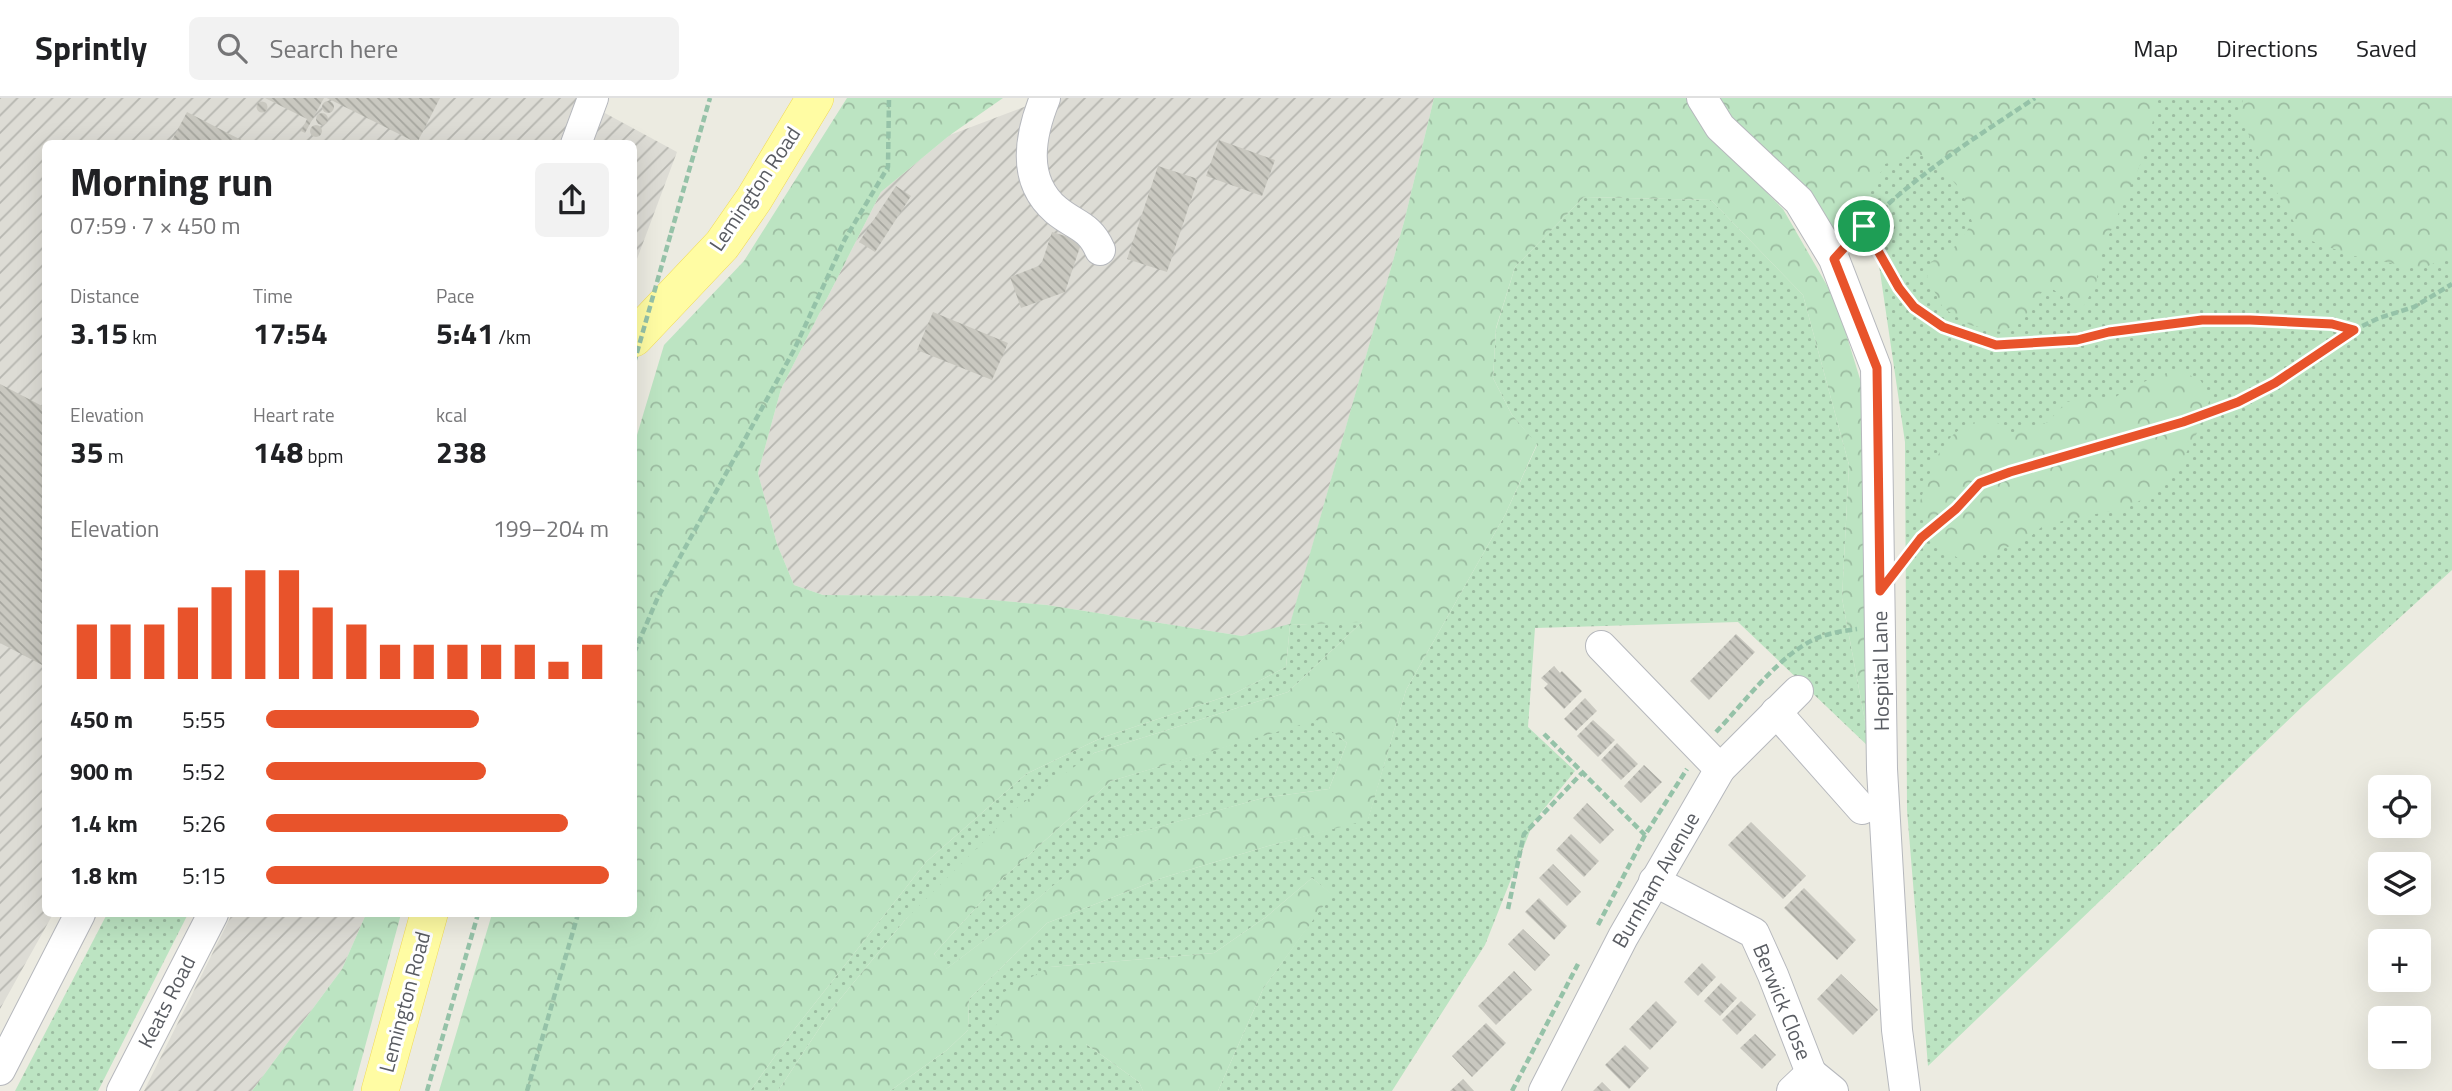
<!DOCTYPE html>
<html lang="en">
<head>
<meta charset="utf-8">
<style>
  body { margin:0; font-family:"Titillium Web",sans-serif; background:#f2f2f2; color:#202124; height:100vh; display:flex; flex-direction:column; font-size:26px; white-space:nowrap }
  * { box-sizing:border-box; margin:0 }
  p { font-size:23px; color:#757577 }
  .icon { flex:none; width:38px; height:38px; fill:none; stroke:currentColor; stroke-width:2; stroke-linecap:round; stroke-linejoin:round }
  .map { position:relative; flex:1; overflow:hidden }
  .panel { position:absolute; left:42px; top:42px; width:595px; height:777px; display:flex; flex-direction:column; background:#fff; border-radius:10px; box-shadow:0 7px 28px #0002 }
  .panel>* { flex:none }
  .fabs { position:absolute; left:2368px; top:677px; display:grid; gap:14px }
  .fabs a { display:grid; place-items:center; width:63px; height:63px; border-radius:10px; background:#fff; box-shadow:0 7px 28px #0002; font-size:35px }
  .pin { position:absolute; display:grid; place-items:center; width:60px; height:60px; color:#fff; margin:-30px; border:4px solid #fff; border-radius:50%; box-shadow:0 2px 7px #0007 }
  .round { display:grid; place-items:center; flex:none; width:74px; height:74px; border-radius:10px; background:#f2f2f2 }
  .headline { display:flex; align-items:center; justify-content:space-between; height:119px; padding:0 28px }
  h1 { font-size:38px; font-weight:700; line-height:52px }
  .stats { display:grid; grid-template-columns:repeat(3,1fr); gap:10px; height:119px; padding:7px 28px }
  .stats div { display:grid; align-content:center }
  .stats b { font-size:30px; font-weight:700 }
  .stats small { font-size:19px; font-weight:400 }
  .stats p { font-size:19px }
  .chart { height:196px; padding:14px 28px }
  .chart p { display:flex; justify-content:space-between }
  .chart svg { width:100%; height:126px; margin-top:7px; stroke:#e8532b; stroke-width:6 }
  ul { padding:0 28px; list-style:none; font-size:23px }
  li { display:grid; grid-template-columns:112px 84px 1fr; align-items:center; height:52px }
  li i { height:18px; border-radius:9px; background:#e8532b }
  header { display:flex; align-items:center; gap:42px; box-sizing:border-box; height:98px; padding:0 35px; background:#fff; border-bottom:2px solid #e0e0e0 }
  header strong { font-size:33px }
  nav { display:flex; gap:38px; margin-inline-start:auto; font-size:24px }
  .search { width:490px; height:63px; background:#f2f2f2; display:flex; align-items:center; gap:18px; box-sizing:border-box; padding:0 24px; border-radius:10px; color:#757577; font-size:26px }
  .map>svg:first-child { display:block }
</style>
</head>
<body>
<header>
<strong>Sprintly</strong>
<div class="search"><svg class="icon" aria-label="search" viewBox="0 0 24 24"><circle cx="10" cy="10" r="6"/><path d="M15 15l6 6"/></svg>Search here</div>
<nav><a>Map</a><a>Directions</a><a>Saved</a></nav>
</header>
<div class="map">
<svg width="2452" height="993" viewBox="0 0 2452 993">
  <defs>
    <pattern id="industrial-furrows" width="10" height="10" patternUnits="userSpaceOnUse" patternTransform="scale(1.75)"><rect width="10" height="10" fill="#dddcd5"/><path d="M-1 1l2-2M0 10L10 0M9 11l2-2" fill="none" stroke="#b6b6b0"/></pattern>
    <pattern id="grass-dots" width="8" height="8" patternUnits="userSpaceOnUse" patternTransform="scale(1.75)"><rect width="8" height="8" fill="#bce4c2"/><path d="M2 2h.1M6 6h.1" fill="none" stroke="#9cbca1" stroke-width="1.8" stroke-linecap="round"/></pattern>
    <pattern id="forest-crowns" width="20" height="18" patternUnits="userSpaceOnUse" patternTransform="scale(1.75)"><rect width="20" height="18" fill="#bce4c2"/><path d="M2 6a3 3 0 1 1 6 0M12 15a3 3 0 1 1 6 0" fill="none" stroke="#9cbca1"/></pattern>
    <pattern id="building-back-hatch" width="6" height="6" patternUnits="userSpaceOnUse" patternTransform="scale(1.75)"><rect width="6" height="6" fill="#c9c8c0"/><path d="M-1 5l2 2M0 0l6 6M5-1l2 2" fill="none" stroke="#a6a69f"/></pattern>
  </defs>
  <rect width="100%" height="100%" fill="#ecebe1"/>
  <g fill="url(#industrial-furrows)">
    <polygon points="0,0 577,0 677,54 634,169 634,46 46,46 46,816 53,816 0,911"/>
    <polygon points="1048,0 1434,0 1404,124 1290,527 1242,538 1047,507 948,498 823,497 794,487 777,446 758,375 781,291 881,94 950,37"/>
    <polygon points="232,816 366,816 342,871 252,993 144,993"/>
  </g>
  <g fill="url(#grass-dots)">
    <polygon points="1714,0 2452,0 2452,472 2304,607 1928,968 1907,712 1905,344 1878,160 1852,122"/>
    <polygon points="1584,99 1711,102 1803,197 1849,367 1842,500 1870,650 1738,524 1535,530 1528,629 1575,673 1534,723 1485,847 1392,993 1218,993 1263,891 1331,796 1312,780 1266,819 1214,855 1050,869 1031,946 1086,946 1139,984 1143,993 890,993 947,952 968,932 969,901 1047,825 1162,780 1268,748 1368,721 1406,592 1505,417 1537,347 1512,317 1493,280 1496,231 1515,169"/>
    <polygon points="1363,523 1288,594 1094,655 905,822 832,911 778,993 750,993 793,933 926,764 1026,676 1101,640 1233,596 1286,569 1290,527"/>
    <polygon points="1317,621 1347,645 1329,691 1263,700 1108,743 1019,816 945,872 934,856 1002,781 1111,683"/>
    <polygon points="107,816 188,816 98,993 15,993"/>
  </g>
  <g fill="url(#forest-crowns)" fill-rule="evenodd">
    <path d="M847,0H1003L950,37L881,94L781,291L758,375L777,446L794,487L823,497L948,498L1047,507L1242,538L1290,526L1404,124L1434,0H1686L1702,28L1783,111L1836,203L1864,294L1870,650L1842,500L1849,367L1803,197L1711,102L1584,99L1515,169L1496,230L1493,280L1512,317L1537,346L1505,417L1406,592L1368,722L1268,748L1162,780L1047,825L969,901L968,932L947,952L890,993H778L832,911L905,822L1020,707L1094,655L1288,594L1362,524L1290,527L1286,569L1233,596L1101,640L1026,676L926,764L793,933L750,993H439L492,816H634V347L664,247L744,163ZM1317,622L1347,645L1329,691L1263,700L1107,743L1019,816L946,871L934,856L1002,781L1111,683Z"/>
    <polygon points="1714,0 2157,0 2148,49 2101,155 2096,186 2081,213 2054,192 2044,191 2021,224 2001,234 1970,227 1943,210 1927,179 1931,164 1960,145 1972,124 1961,92 1929,57 1913,57 1885,66 1867,101 1836,147 1731,27"/>
    <polygon points="2243,0 2452,0 2452,91 2448,99 2452,110 2451,157 2422,171 2354,158 2303,140 2262,68 2240,16"/>
    <path d="M2178,271L2201,283L2210,301L2197,335L2183,361L2163,389L2129,409L2044,427L2025,443L1963,464L1936,444L1917,413C1928,381 1938,335 1975,324C1981,322 1990,324 1997,324L2009,336L2048,324L2066,304L2091,300L2110,303L2130,289Z"/>
    <polygon points="1312,780 1332,796 1263,891 1218,993 1143,993 1139,984 1086,946 1031,946 994,936 1004,894 1050,869 1214,855 1266,819"/>
    <polygon points="366,816 401,816 353,993 252,993 342,871"/>
  </g>
  <g fill="url(#building-back-hatch)">
    <polygon points="265,0 324,0 305,35 301,33 307,21"/>
    <polygon points="327,0 440,0 417,45"/>
    <circle cx="328" cy="9" r="6"/>
    <circle cx="262" cy="9" r="5.5"/>
    <polygon points="187,14 249,46 170,46"/>
    <circle cx="322" cy="21" r="6"/>
    <circle cx="316" cy="33" r="6"/>
    <polygon points="1219,42 1275,62 1262,98 1206,78"/>
    <polygon points="1158,68 1198,81 1167,174 1127,161"/>
    <polygon points="896,88 911,98 875,154 859,144"/>
    <polygon points="1052,134 1082,143 1065,194 1021,210 1010,179 1041,167"/>
    <polygon points="933,214 1008,245 992,282 917,252"/>
    <polygon points="0,286 46,310 46,569 0,545"/>
    <polygon points="1736,536 1755,554 1709,602 1690,583"/>
    <polygon points="1554,568 1560,575 1562,573 1582,593 1564,611 1544,590 1548,586 1541,580"/>
    <polygon points="1585,600 1597,613 1576,633 1564,621"/>
    <polygon points="1593,622 1615,642 1598,659 1577,638"/>
    <polygon points="1617,645 1638,666 1621,682 1601,662"/>
    <polygon points="1644,667 1662,684 1641,705 1624,688"/>
    <polygon points="1587,705 1614,732 1600,746 1573,720"/>
    <polygon points="1751,724 1806,778 1783,801 1728,747"/>
    <polygon points="1571,736 1599,763 1584,779 1556,752"/>
    <polygon points="1553,766 1581,794 1567,808 1539,780"/>
    <polygon points="1804,790 1856,842 1837,862 1784,810"/>
    <polygon points="1539,800 1567,828 1554,842 1525,814"/>
    <polygon points="1523,831 1550,857 1535,873 1508,846"/>
    <polygon points="1702,865 1716,879 1698,898 1684,884"/>
    <polygon points="1514,873 1532,892 1496,927 1478,908"/>
    <polygon points="1841,876 1878,912 1853,937 1817,901"/>
    <polygon points="1721,885 1737,900 1720,918 1704,903"/>
    <polygon points="1656,903 1677,924 1650,952 1629,931"/>
    <polygon points="1741,903 1756,917 1737,937 1722,922"/>
    <polygon points="1486,925 1506,945 1472,979 1452,958"/>
    <polygon points="1755,936 1776,957 1762,971 1740,950"/>
    <polygon points="1625,947 1649,970 1629,991 1605,967"/>
    <polygon points="1463,981 1474,993 1450,993"/>
    <polygon points="1602,984 1611,993 1593,993"/>
  </g>
  <g fill="none" stroke-linecap="round" stroke-linejoin="round">
    <g stroke="#b6b8bd" stroke-width="32">
      <g id="minor">
        <path d="M1045,0C1030,37 1021,82 1056,112C1075,128 1089,127 1100,152"/>
        <polyline points="1702,0 1720,29 1799,103 1834,161 1876,270 1882,671 1897,932 1905,993"/>
        <polyline points="576,46 593,0"/>
        <polyline points="1601,548 1720,671"/>
        <polyline points="1776,614 1862,711"/>
        <polyline points="1654,783 1754,835 1773,877 1811,975 1792,993"/>
        <polyline points="0,972 80,816"/>
        <polyline points="1811,975 1833,993"/>
        <polyline points="122,993 213,816"/>
        <polyline points="1544,993 1623,839 1720,671 1798,593"/>
      </g>
    </g>
    <g stroke="#f1da55" stroke-width="38">
      <g id="major">
        <polyline points="634,240 722,147 754,101 815,0"/>
        <polyline points="380,993 429,816"/>
      </g>
    </g>
    <g stroke="#95c2a8" stroke-width="4.5" stroke-dasharray="7 3.5" stroke-linecap="butt">
      <polyline points="1864,128 1899,190 1914,209 1943,229 1996,247 2077,242 2109,234 2202,222 2250,222 2332,226 2353,231"/>
      <polyline points="671,135 710,0"/>
      <path d="M1851,143C1903,85 1970,43 2035,0"/>
      <polyline points="1904,462 1921,440 1956,411 1980,385 2010,374 2183,324 2238,304 2275,285 2354,232 2379,220 2414,209 2452,186"/>
      <polyline points="634,555 658,499 794,252 845,141 888,69 889,0"/>
      <path d="M1716,634C1744,605 1778,558 1815,541C1828,535 1843,533 1857,531"/>
      <polyline points="1544,636 1645,737"/>
      <polyline points="1508,811 1524,736 1582,675"/>
      <polyline points="1598,827 1645,737 1687,671"/>
      <polyline points="427,993 478,816"/>
      <polyline points="527,993 578,816"/>
      <polyline points="1512,993 1578,866"/>
    </g>
    <use href="#minor" stroke="#fff" stroke-width="30"/>
    <use href="#major" stroke="#fffca3" stroke-width="37"/>
    <polyline stroke="#95c2a8" stroke-width="4.5" stroke-dasharray="7 3.5" stroke-linecap="butt" points="634,265 671,135"/>
  </g>
  <g fill="none" stroke-linecap="round" stroke-linejoin="round">
    <g stroke="#fff" stroke-width="14">
      <polygon id="route" points="1864,128 1899,190 1914,209 1943,229 1996,247 2077,242 2109,234 2202,222 2250,222 2332,226 2354,232 2275,285 2238,304 2183,324 2010,374 1980,385 1956,411 1921,440 1880,493 1877,270 1834,161"/>
    </g>
    <use href="#route" stroke="#e8532b" stroke-width="9"/>
  </g>
  <g text-anchor="middle" stroke-width="6" stroke-linejoin="round" paint-order="stroke">
    <g font-size="21" fill="#595c62" stroke="#fff">
      <text transform="translate(755 91) rotate(-56)" y="7">Lemington Road</text>
      <text transform="translate(1881 573) rotate(-91)" y="7">Hospital Lane</text>
      <text transform="translate(1656 782) rotate(-60)" y="7">Burnham Avenue</text>
      <text transform="translate(167 904) rotate(-63)" y="7">Keats Road</text>
      <text transform="translate(405 904) rotate(-75)" y="7">Lemington Road</text>
      <text transform="translate(1782 904) rotate(68)" y="7">Berwick Close</text>
    </g>
  </g>
</svg>
<div class="fabs">
<a><svg class="icon" aria-label="locate" viewBox="0 0 24 24"><circle cx="12" cy="12" r="6"/><path d="M12 2v4M12 18v4M2 12h4M18 12h4"/></svg></a>
<a><svg class="icon" aria-label="layers" viewBox="0 0 24 24"><path d="M12 4l9 5-9 5-9-5zM3 14l9 5 9-5"/></svg></a>
<a>+</a>
<a>−</a>
</div>
<div class="pin" style="left:1864px;top:128px;background:#1e9e55"><svg class="icon" aria-label="arrive" viewBox="0 0 24 24"><path d="M6 21V4h12l-3 4 3 4H6"/></svg></div>
<section class="panel">
<div class="headline"><div><h1>Morning run</h1><p>07:59 · 7 × 450 m</p></div><a class="round"><svg class="icon" aria-label="share" viewBox="0 0 24 24"><path d="M12 15V3M7 8l5-5 5 5M5 13v7h14v-7"/></svg></a></div>
<div class="stats">
<div><p>Distance</p><b>3.15<small> km</small></b></div>
<div><p>Time</p><b>17:54</b></div>
<div><p>Pace</p><b>5:41<small> /km</small></b></div>
</div>
<div class="stats">
<div><p>Elevation</p><b>35<small> m</small></b></div>
<div><p>Heart rate</p><b>148<small> bpm</small></b></div>
<div><p>kcal</p><b>238</b></div>
</div>
<div class="chart"><p><span>Elevation</span>199–204 m</p>
<svg viewBox="0 0 160 44" preserveAspectRatio="none"><path d="M5 44V25M15 44V25M25 44V25M35 44V19M45 44V12M55 44V6M65 44V6M75 44V19M85 44V25M95 44V32M105 44V32M115 44V32M125 44V32M135 44V32M145 44V38M155 44V32"/></svg>
</div>
<ul>
<li><b>450 m</b>5:55<i style="width:62%"></i></li>
<li><b>900 m</b>5:52<i style="width:64%"></i></li>
<li><b>1.4 km</b>5:26<i style="width:88%"></i></li>
<li><b>1.8 km</b>5:15<i style="width:100%"></i></li>
</ul>
</section>
</div>
</body>
</html>
